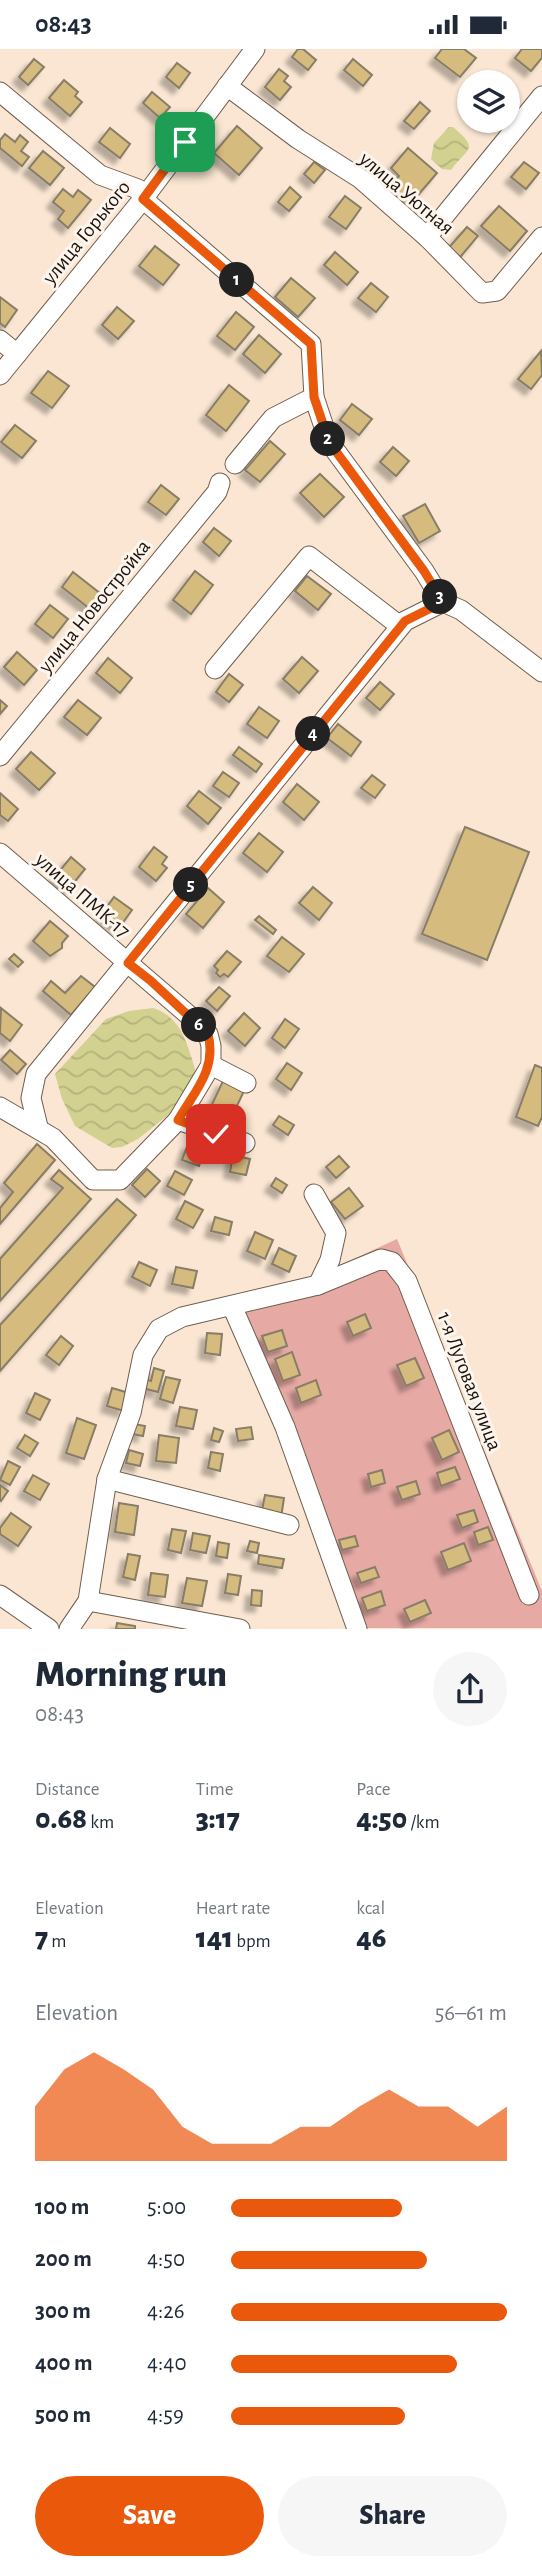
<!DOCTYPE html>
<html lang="en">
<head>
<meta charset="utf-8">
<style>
  body { margin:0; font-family:"Alegreya Sans",sans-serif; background:#f6f6f7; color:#1f2937; height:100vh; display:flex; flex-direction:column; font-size:26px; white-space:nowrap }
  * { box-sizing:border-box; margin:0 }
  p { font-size:23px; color:#747a83 }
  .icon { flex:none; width:38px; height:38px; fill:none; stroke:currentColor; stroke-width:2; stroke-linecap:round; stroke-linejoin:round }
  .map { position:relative; height:1580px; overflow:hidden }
  .side { display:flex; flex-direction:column; background:#fff; flex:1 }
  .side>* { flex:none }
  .controls { position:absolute; left:457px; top:21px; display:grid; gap:14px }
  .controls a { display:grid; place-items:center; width:63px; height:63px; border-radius:50%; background:#fff; box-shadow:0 2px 5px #0004; font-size:35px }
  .pin { position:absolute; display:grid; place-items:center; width:60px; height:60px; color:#fff; margin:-30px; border-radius:14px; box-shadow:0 4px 10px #0006 }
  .km { position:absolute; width:35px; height:35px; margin:-18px; border-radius:50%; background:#222; color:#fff; font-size:19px; line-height:35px; text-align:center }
  .round { display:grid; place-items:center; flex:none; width:74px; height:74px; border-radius:37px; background:#f6f6f7 }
  .summary { display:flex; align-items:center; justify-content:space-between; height:119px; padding:0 35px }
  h1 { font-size:38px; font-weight:800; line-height:52px }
  .metrics { display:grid; grid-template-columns:repeat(3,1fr); gap:10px; height:119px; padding:7px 35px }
  .metrics div { display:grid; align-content:center }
  .metrics b { font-size:30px; font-weight:800 }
  .metrics small { font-size:19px; font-weight:400 }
  .metrics p { font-size:19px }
  .chart { height:196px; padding:14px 35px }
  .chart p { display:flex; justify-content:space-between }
  .chart svg { width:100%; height:126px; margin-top:7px; fill:#ea580c; opacity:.7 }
  .action { display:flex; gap:14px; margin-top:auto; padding:14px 35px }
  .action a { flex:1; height:80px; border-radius:42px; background:#ea580c; color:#fff; font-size:28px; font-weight:800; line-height:80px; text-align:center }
  .action a+a { background:#f6f6f7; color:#1f2937 }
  ul { padding:0 35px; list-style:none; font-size:23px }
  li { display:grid; grid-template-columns:112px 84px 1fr; align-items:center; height:52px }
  li i { height:18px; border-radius:9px; background:#ea580c }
  .status { display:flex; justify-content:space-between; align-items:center; height:49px; padding:0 35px; background:#fff; direction:ltr }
  .status svg { height:19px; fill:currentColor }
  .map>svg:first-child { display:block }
</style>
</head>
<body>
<div class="status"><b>08:43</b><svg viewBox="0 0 49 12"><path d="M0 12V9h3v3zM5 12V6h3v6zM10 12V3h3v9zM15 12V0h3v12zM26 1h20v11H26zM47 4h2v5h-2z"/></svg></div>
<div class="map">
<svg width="542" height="1580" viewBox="0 0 542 1580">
  <defs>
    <pattern id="water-waves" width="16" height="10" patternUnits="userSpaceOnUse" patternTransform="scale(1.75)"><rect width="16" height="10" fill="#d2d190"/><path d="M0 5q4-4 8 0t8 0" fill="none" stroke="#b4b37b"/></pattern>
    <filter id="shadow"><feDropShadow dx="-6" dy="6" stdDeviation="2" flood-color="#0004"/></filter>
  </defs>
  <rect width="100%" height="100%" fill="#fae6d2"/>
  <polygon fill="#e6a9a4" points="397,1190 542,1542 542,1579 362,1579 238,1263"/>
  <g fill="url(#water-waves)">
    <path d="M449,78H453C480,101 468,98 451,121L442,120L431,110L434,94Z"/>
    <path d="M153,959C183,968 188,999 197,1026L178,1058L138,1090L122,1098L112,1099L75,1077L62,1050L55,1025L106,970L129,962Z"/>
  </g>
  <g fill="#d5bb7e" stroke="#877d67" stroke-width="2" filter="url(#shadow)">
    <polygon points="298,0 303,0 316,11 308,21 292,8"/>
    <polygon points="442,0 464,0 476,9 460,28 435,9"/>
    <polygon points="522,0 542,0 542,9 531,22 515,9"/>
    <polygon points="34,10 44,18 28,36 19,28"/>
    <polygon points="353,10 372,26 363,37 344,21"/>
    <polygon points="177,14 190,24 179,39 166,28"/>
    <polygon points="279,20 288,27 284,32 291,38 280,51 265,38"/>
    <polygon points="64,31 78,43 75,47 82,53 70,67 49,49"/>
    <polygon points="152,43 170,58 160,69 143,54"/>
    <polygon points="420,53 430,62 414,80 404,72"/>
    <polygon points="237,77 262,99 239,126 214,104"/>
    <polygon points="110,79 130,95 120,109 99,93"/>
    <polygon points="5,85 15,93 20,86 28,93 21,102 29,108 22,117 0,99 0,91"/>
    <polygon points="408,99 437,124 407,159 387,141 399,127 391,119"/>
    <polygon points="43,102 64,119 50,136 29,119"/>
    <polygon points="314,113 325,121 314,134 304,125"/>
    <polygon points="524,113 539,124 526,140 511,128"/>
    <polygon points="290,138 301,148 289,162 278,153"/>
    <polygon points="63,140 73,148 78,141 91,151 68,179 58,170 64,162 53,153"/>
    <polygon points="345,147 361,159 346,180 329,168"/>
    <polygon points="499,157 527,182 510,202 481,177"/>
    <polygon points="467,178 478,187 456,213 445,203"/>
    <polygon points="155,197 179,216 163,236 139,217"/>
    <polygon points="335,203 358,223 347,236 324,216"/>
    <polygon points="291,229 315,249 298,268 275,248"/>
    <polygon points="371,234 388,248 376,263 358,249"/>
    <polygon points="0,248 17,261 5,278 0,274"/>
    <polygon points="117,258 134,272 118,290 102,276"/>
    <polygon points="236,263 254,278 235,301 217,287"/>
    <polygon points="259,286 281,305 265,324 243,305"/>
    <polygon points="541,302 542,326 531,340 518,330"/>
    <polygon points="48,322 69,337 52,359 31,344"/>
    <polygon points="229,336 249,352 226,382 206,366"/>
    <polygon points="352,355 372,370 359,386 340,371"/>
    <polygon points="15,376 36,392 22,409 1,393"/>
    <polygon points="270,392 285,405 260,433 245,421"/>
    <polygon points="393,398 409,412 396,427 380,413"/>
    <polygon points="320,425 344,448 324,468 300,444"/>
    <polygon points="161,436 179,450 166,466 148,453"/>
    <polygon points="425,455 440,482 419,494 403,467"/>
    <polygon points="214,479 231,492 219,507 203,493"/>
    <polygon points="195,522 213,536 191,565 173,551"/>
    <polygon points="73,523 101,545 90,560 62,538"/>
    <polygon points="307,527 331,545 318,561 295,542"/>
    <polygon points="50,556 68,570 53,589 35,575"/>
    <polygon points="17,603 37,621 24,636 4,618"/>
    <polygon points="302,608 318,622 299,644 283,630"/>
    <polygon points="108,609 132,629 120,644 96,624"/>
    <polygon points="229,625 243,636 229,653 216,643"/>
    <polygon points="380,633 394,645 380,661 366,649"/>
    <polygon points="0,651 7,657 0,665"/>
    <polygon points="78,651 101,669 87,686 64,668"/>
    <polygon points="259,658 279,672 267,689 247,675"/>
    <polygon points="338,675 361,693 351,707 327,689"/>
    <polygon points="239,698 262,715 256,723 233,706"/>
    <polygon points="31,703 55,724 39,741 16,720"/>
    <polygon points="223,723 239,734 229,748 213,737"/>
    <polygon points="372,726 385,736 375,749 361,739"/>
    <polygon points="297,735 319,753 304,771 283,753"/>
    <polygon points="199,742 221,759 208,775 187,757"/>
    <polygon points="0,744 18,760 8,772 0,766"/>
    <polygon points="465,778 529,803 487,911 422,885"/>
    <polygon points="259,784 283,803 267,823 243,804"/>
    <polygon points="154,798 167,808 162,815 167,819 156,832 139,818"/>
    <polygon points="71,808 85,820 67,842 53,830"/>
    <polygon points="313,838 332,854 319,871 299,854"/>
    <polygon points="208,839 224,853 203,879 186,865"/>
    <polygon points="114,848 132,861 119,879 101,866"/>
    <polygon points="259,867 276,881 273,885 255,871"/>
    <polygon points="50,872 68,887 62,894 62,899 50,907 33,892"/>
    <polygon points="282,888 304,905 289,923 267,907"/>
    <polygon points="227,902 241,913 228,928 224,925 220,928 216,924 218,921 214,917"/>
    <polygon points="14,905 23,913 18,918 9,910"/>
    <polygon points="81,927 95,938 71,966 43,942 51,932 65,944"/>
    <polygon points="219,938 230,947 217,962 206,952"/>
    <polygon points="1,959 22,976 10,992 0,984"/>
    <polygon points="244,964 260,979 245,997 228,982"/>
    <polygon points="285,970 299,980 285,999 272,989"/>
    <polygon points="10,1001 26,1015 17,1025 1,1011"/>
    <polygon points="287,1014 302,1024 291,1041 276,1030"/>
    <polygon points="535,1016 542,1019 542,1068 538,1077 516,1068"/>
    <polygon points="223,1032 244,1042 227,1078 206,1068"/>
    <polygon points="279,1067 294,1076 288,1086 273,1076"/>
    <polygon points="37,1095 55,1111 0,1175 0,1159 13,1143 4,1134"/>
    <polygon points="188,1095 204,1101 199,1117 182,1111"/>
    <polygon points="233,1106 250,1110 246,1126 230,1123"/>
    <polygon points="339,1107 349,1118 336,1129 326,1118"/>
    <polygon points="147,1120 160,1132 145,1148 132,1136"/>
    <polygon points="59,1121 91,1150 0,1252 0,1210 63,1139 51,1130"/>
    <polygon points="175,1122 192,1131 184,1146 167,1137"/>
    <polygon points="276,1129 287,1136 282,1144 271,1137"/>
    <polygon points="349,1139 363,1157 345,1170 331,1153"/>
    <polygon points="117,1150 136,1166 0,1322 0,1276"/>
    <polygon points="185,1152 203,1161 193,1179 176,1170"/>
    <polygon points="215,1168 232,1173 229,1186 211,1182"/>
    <polygon points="255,1183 273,1191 265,1210 247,1202"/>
    <polygon points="279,1199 296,1207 289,1223 272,1215"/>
    <polygon points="139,1213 157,1221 150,1237 132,1228"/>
    <polygon points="176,1218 197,1222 193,1239 172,1235"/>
    <polygon points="365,1265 371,1279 353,1287 347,1273"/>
    <polygon points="282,1281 287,1297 268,1303 262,1287"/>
    <polygon points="207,1284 222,1285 220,1306 205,1304"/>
    <polygon points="61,1287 73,1297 59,1316 46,1306"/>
    <polygon points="292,1303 300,1326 283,1332 275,1310"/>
    <polygon points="415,1309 424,1329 406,1337 397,1316"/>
    <polygon points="154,1319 164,1322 158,1343 142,1339 145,1330 151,1332"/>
    <polygon points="166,1328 180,1331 173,1354 160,1350"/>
    <polygon points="316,1331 321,1346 301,1354 296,1339"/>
    <polygon points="112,1339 129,1344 124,1362 107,1357"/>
    <polygon points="35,1344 50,1351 40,1371 26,1364"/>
    <polygon points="180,1358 197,1361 193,1380 176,1377"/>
    <polygon points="77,1369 96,1376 84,1410 66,1404"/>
    <polygon points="134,1375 145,1377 143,1387 132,1385"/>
    <polygon points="251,1378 253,1390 238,1392 236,1380"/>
    <polygon points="214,1379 223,1382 219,1393 211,1391"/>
    <polygon points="449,1381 459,1403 442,1411 432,1389"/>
    <polygon points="25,1386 38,1394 30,1407 17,1399"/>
    <polygon points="159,1386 179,1389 176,1414 156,1412"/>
    <polygon points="129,1401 143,1405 140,1417 126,1414"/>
    <polygon points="211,1403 223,1405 220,1422 208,1419"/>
    <polygon points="8,1412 20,1418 10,1436 0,1431"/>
    <polygon points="455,1418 460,1430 441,1437 437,1424"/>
    <polygon points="382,1421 385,1434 371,1438 368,1425"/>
    <polygon points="33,1426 49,1435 40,1451 24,1442"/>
    <polygon points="416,1432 420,1445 402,1451 397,1438"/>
    <polygon points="0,1436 8,1442 1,1452 0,1451"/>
    <polygon points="265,1446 284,1449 281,1469 261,1466"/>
    <polygon points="119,1454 138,1457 134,1486 115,1483"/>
    <polygon points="474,1461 478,1473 462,1479 457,1466"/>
    <polygon points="11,1464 31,1478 18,1497 0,1485 0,1479"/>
    <polygon points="488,1478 493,1491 478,1496 474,1483"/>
    <polygon points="172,1480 186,1482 181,1504 168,1501"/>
    <polygon points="193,1484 210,1487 206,1504 190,1501"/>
    <polygon points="355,1487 358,1497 342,1501 339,1491"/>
    <polygon points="250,1492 259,1494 257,1504 247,1502"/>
    <polygon points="218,1493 229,1495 227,1509 216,1507"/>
    <polygon points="464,1494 471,1512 448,1521 441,1503"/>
    <polygon points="128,1505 140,1507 135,1531 123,1528"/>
    <polygon points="259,1506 284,1510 282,1519 258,1515"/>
    <polygon points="375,1518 379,1528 361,1534 357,1524"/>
    <polygon points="151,1524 168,1526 165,1548 148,1546"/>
    <polygon points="228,1525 241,1527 238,1546 225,1544"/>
    <polygon points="187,1529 207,1532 202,1557 182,1554"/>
    <polygon points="252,1541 262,1542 261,1557 251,1556"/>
    <polygon points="381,1542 385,1556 367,1562 362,1549"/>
    <polygon points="425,1551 431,1564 410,1573 404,1560"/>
    <polygon points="117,1574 135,1577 135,1580 116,1580"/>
  </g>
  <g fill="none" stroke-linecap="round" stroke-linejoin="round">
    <g stroke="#705e4d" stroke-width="21">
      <g id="minor">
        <polyline points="227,37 298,90 361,130 427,188 482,244 497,242 542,188"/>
        <polyline points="0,43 100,126 138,140 143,150 311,295 314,348 329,393 424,522 443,553 461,561 542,623"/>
        <polyline points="427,188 542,47"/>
        <polyline points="0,291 17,305"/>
        <polyline points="0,326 143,150 255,0"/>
        <polyline points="235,415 273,369 314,348"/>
        <polyline points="215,620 309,507 400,577"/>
        <polyline points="0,707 217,443 220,434"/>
        <polyline points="0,804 199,975 208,985 211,997 211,1016 178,1071 120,1131 93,1131 53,1089 0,1058"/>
        <polyline points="211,1016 246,1034"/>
        <polyline points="178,1071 245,1094"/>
        <polyline points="38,1078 31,1049 36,1025 405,572 443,553"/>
        <polyline points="314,1145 336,1184 330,1211 318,1236"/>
        <polyline points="232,1257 285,1378 357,1580"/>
        <polyline points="107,1430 289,1476"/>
        <polyline points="0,1546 49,1580"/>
        <polyline points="88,1552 240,1580"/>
        <polyline points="69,1580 88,1552 107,1430 131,1364 143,1306 159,1280 182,1268 318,1236 381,1210 392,1213 407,1232 529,1546"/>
      </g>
    </g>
    <use href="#minor" stroke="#fff" stroke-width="19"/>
  </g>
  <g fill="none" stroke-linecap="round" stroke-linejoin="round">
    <g stroke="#fff" stroke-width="14">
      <path id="route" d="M185,93L143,150L311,295L314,348L329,393L424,522L443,553L405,572L128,914L151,932L208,985C217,1020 195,1042 178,1071L216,1085"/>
    </g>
    <use href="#route" stroke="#ea580c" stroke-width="9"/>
  </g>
  <g text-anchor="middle" stroke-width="6" stroke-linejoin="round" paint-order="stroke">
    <g font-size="21" fill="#1b140d" stroke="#fef6ee">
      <text transform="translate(407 144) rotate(40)" y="7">улица Уютная</text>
      <text transform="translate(86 183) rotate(-51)" y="7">улица Горького</text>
      <text transform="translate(94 557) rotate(-51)" y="7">улица Новостройка</text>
      <text transform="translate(83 846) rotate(41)" y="7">улица ПМК-17</text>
      <text transform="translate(470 1332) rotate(69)" y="7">1-я Луговая улица</text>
    </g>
  </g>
</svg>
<div class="controls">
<a><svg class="icon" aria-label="layers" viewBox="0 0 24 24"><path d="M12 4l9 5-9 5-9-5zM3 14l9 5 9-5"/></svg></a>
</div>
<div class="pin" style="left:185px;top:93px;background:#1e9e55"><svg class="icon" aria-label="arrive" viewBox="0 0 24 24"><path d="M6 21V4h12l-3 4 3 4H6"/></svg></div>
<div class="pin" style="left:216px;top:1085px;background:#d93025"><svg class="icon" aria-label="check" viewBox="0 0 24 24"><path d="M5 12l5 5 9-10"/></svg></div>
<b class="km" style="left:237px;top:231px">1</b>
<b class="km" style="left:328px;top:390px">2</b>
<b class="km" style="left:440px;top:548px">3</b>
<b class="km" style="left:313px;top:685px">4</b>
<b class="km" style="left:191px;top:836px">5</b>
<b class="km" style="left:199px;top:976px">6</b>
</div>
<section class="side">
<div class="summary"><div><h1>Morning run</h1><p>08:43</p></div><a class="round"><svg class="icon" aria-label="share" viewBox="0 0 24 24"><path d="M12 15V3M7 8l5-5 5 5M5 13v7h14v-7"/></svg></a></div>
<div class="metrics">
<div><p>Distance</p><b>0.68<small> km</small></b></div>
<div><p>Time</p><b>3:17</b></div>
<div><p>Pace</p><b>4:50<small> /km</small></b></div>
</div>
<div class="metrics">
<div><p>Elevation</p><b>7<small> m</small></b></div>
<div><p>Heart rate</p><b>141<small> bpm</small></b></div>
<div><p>kcal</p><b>46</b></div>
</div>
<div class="chart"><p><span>Elevation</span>56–61 m</p>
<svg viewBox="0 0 160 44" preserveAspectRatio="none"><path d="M0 44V25L10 12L20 6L30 12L40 19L50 32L60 38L70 38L80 38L90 32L100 32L110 25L120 19L130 25L140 25L150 32L160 25V44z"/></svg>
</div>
<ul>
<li><b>100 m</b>5:00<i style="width:62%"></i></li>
<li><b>200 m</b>4:50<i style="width:71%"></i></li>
<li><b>300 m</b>4:26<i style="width:100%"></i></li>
<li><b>400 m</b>4:40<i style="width:82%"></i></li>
<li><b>500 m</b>4:59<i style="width:63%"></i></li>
</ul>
<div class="action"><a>Save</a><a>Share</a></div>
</section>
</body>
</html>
